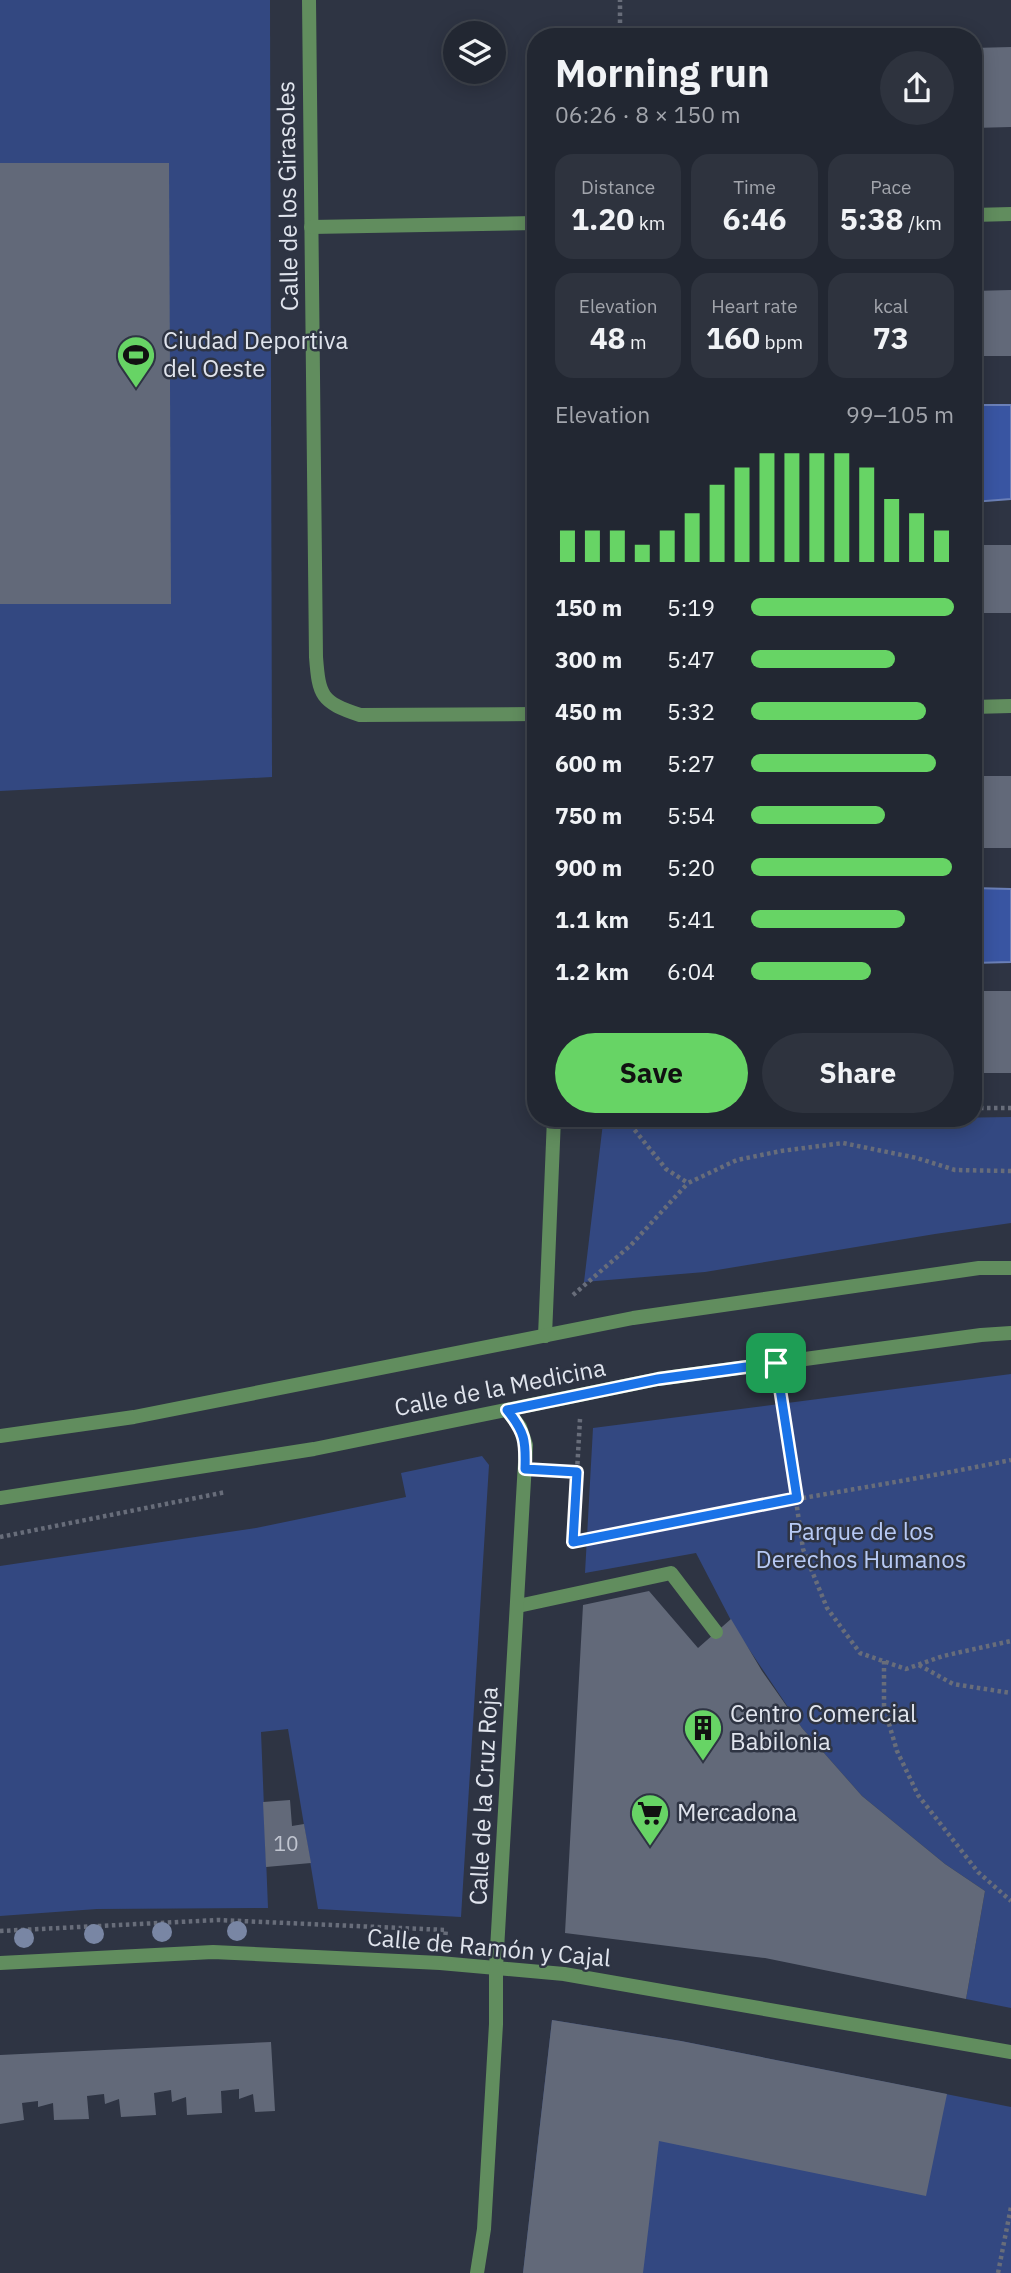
<!DOCTYPE html>
<html lang="en">
<head>
<meta charset="utf-8">
<style>
  body { margin:0; font-family:"IBM Plex Sans",sans-serif; background:#2e333e; color:#f1f3f6; height:100vh; display:flex; flex-direction:column; font-size:26px; white-space:nowrap }
  * { box-sizing:border-box; margin:0 }
  p { font-size:23px; color:#a2a5ac }
  .icon { flex:none; width:38px; height:38px; fill:none; stroke:currentColor; stroke-width:2; stroke-linecap:round; stroke-linejoin:round }
  .map { position:relative; flex:1; overflow:hidden }
  .drawer { position:absolute; left:527px; top:28px; width:455px; height:1099px; display:flex; flex-direction:column; background:#222732; border-radius:28px; box-shadow:0 4px 18px #0003,0 0 0 2px #3f444d }
  .drawer>* { flex:none }
  .buttons { position:absolute; left:443px; top:21px; display:grid; gap:14px }
  .buttons a { display:grid; place-items:center; width:63px; height:63px; border-radius:50%; background:#222732; box-shadow:0 4px 18px #0003,0 0 0 2px #3f444d; font-size:35px }
  .pin { position:absolute; display:grid; place-items:center; width:60px; height:60px; color:#fff; margin:-30px; border-radius:14px; box-shadow:0 4px 10px #0006 }
  .round { display:grid; place-items:center; flex:none; width:74px; height:74px; border-radius:37px; background:#2e333e }
  .head { display:flex; align-items:center; justify-content:space-between; height:119px; padding:0 28px }
  h1 { font-size:38px; font-weight:700; line-height:52px }
  .metrics { display:grid; grid-template-columns:repeat(3,1fr); gap:10px; height:119px; padding:7px 28px }
  .metrics div { display:grid; align-content:center; border-radius:18px; background:#2e333e; text-align:center }
  .metrics b { font-size:30px; font-weight:700 }
  .metrics small { font-size:19px; font-weight:400 }
  .metrics p { font-size:19px }
  .chart { height:196px; padding:14px 28px }
  .chart p { display:flex; justify-content:space-between }
  .chart svg { width:100%; height:126px; margin-top:7px; stroke:#67d465; stroke-width:6 }
  .primary-button { display:flex; gap:14px; margin-top:auto; padding:14px 28px }
  .primary-button a { flex:1; height:80px; border-radius:42px; background:#67d465; color:#111; font-size:28px; font-weight:700; line-height:80px; text-align:center }
  .primary-button a+a { background:#2e333e; color:#f1f3f6 }
  ul { padding:0 28px; list-style:none; font-size:23px }
  li { display:grid; grid-template-columns:112px 84px 1fr; align-items:center; height:52px }
  li i { height:18px; border-radius:9px; background:#67d465 }
  .map>svg:first-child { display:block }
</style>
</head>
<body>
<div class="map">
<svg width="1011" height="2273" viewBox="0 0 1011 2273">
  <rect width="100%" height="100%" fill="#2e3443"/>
  <g fill="#334881">
    <polygon points="0,0 270,0 272,777 0,791"/>
    <polygon points="1011,1117 1011,1223 935,1234 705,1272 584,1282 603,1123"/>
    <polygon points="1011,1374 1011,2008 966,1999 985,1891 945,1864 862,1796 802,1728 736,1630 696,1553 585,1573 593,1428"/>
    <polygon points="482,1456 489,1465 461,1917 318,1909 288,1729 261,1732 268,1908 97,1909 0,1916 0,1566 256,1528 406,1497 401,1473"/>
    <polygon points="552,2020 681,2041 1011,2107 1011,2273 523,2273"/>
  </g>
  <g fill="#3955a2" stroke="#6b80b8" stroke-width="2">
    <polygon points="977,405 1011,405 1011,499 973,502 973,451"/>
    <polygon points="973,888 1011,889 1011,962 973,963"/>
  </g>
  <g fill="#626979">
    <polygon points="1011,47 1011,127 973,128 973,48"/>
    <polygon points="0,163 169,163 171,604 0,604"/>
    <polygon points="1011,290 1011,356 973,356 973,291"/>
    <rect x="973" y="545" width="38" height="68"/>
    <rect x="973" y="776" width="38" height="72"/>
    <rect x="973" y="991" width="38" height="82"/>
    <polygon points="649,1591 698,1648 731,1619 762,1671 802,1728 862,1796 945,1864 985,1891 966,1999 765,1958 565,1933 583,1605"/>
    <polygon points="290,1800 292,1826 304,1824 311,1863 266,1867 263,1802"/>
    <polygon points="552,2020 681,2041 947,2094 926,2196 659,2141 643,2273 523,2273"/>
    <polygon points="271,2042 275,2111 255,2112 253,2094 239,2099 239,2089 221,2091 222,2113 187,2115 186,2097 172,2102 171,2090 154,2093 156,2115 121,2117 119,2099 105,2104 104,2094 87,2096 89,2119 54,2120 53,2103 38,2107 38,2101 22,2103 24,2120 0,2124 0,2055"/>
  </g>
  <g fill="none" stroke-linecap="round" stroke-linejoin="round">
    <g stroke="#686d7a" stroke-width="4.5" stroke-dasharray="3.5 3.5" stroke-linecap="butt">
      <polyline points="620,37 620,0"/>
      <polyline points="973,1108 1011,1108"/>
      <polyline points="618,1118 629,1123 666,1169 688,1183 737,1160 781,1151 843,1143 917,1158 955,1170 1011,1171"/>
      <polyline points="573,1295 631,1245 688,1183"/>
      <polyline points="780,1389 803,1549 827,1608 860,1653 906,1669 943,1656 1011,1641"/>
      <path d="M580,1419L573,1542C718,1509 866,1490 1011,1460"/>
      <polyline points="550,1471 577,1472"/>
      <polyline points="0,1537 226,1492"/>
      <polyline points="884,1661 884,1707 897,1751 918,1795 978,1872 1011,1901"/>
      <polyline points="919,1665 953,1684 1011,1693"/>
      <polyline points="0,1931 218,1920 446,1930 445,1938"/>
      <polyline points="998,2273 1011,2207"/>
    </g>
    <polyline stroke="#618d5e" stroke-width="14" points="518,1606 671,1573 716,1632"/>
    <g stroke="#618d5e" stroke-width="14">
      <path d="M309,0L316,657C319,696 321,702 360,715L536,714"/>
      <polyline points="973,215 1011,214"/>
      <polyline points="311,227 536,223"/>
      <polyline points="973,707 1011,706"/>
      <polyline points="545,1336 554,1118"/>
      <polyline points="0,1436 134,1417 633,1318 979,1268 1011,1268"/>
      <polyline points="0,1498 314,1449 658,1379 981,1335 1011,1333"/>
      <polyline points="0,1963 213,1952 440,1963 564,1974 1011,2052"/>
      <polyline points="477,2273 484,2229 496,2024 496,1967 526,1445 520,1427 507,1410"/>
    </g>
  </g>
  <g fill="#7986a4">
    <circle cx="237" cy="1931" r="10"/>
    <circle cx="162" cy="1932" r="10"/>
    <circle cx="94" cy="1934" r="10"/>
    <circle cx="24" cy="1938" r="10"/>
  </g>
  <g fill="none" stroke-linecap="round" stroke-linejoin="round">
    <g stroke="#fff" stroke-width="14">
      <path id="route" d="M776,1363L797,1498L573,1542L577,1472L525,1469C526,1441 525,1432 507,1410L658,1379Z"/>
    </g>
    <use href="#route" stroke="#1a73e8" stroke-width="9"/>
  </g>
  <defs>
    <g id="stadium-pin" transform="scale(2.0125)"><path d="M0 17L-7.5 6A9.5 9.5 0 1 1 7.5 6Z" fill="#67d465" stroke="#2e3443"/><path d="M0-5a6.5 5 0 1 0 0 10a6.5 5 0 1 0 0-10ZM-3.5-1.8h7v3.6h-7Z" fill="#111"/></g>
    <g id="building-pin" transform="scale(2.0125)"><path d="M0 17L-7.5 6A9.5 9.5 0 1 1 7.5 6Z" fill="#67d465" stroke="#2e3443"/><path d="M-4-6H4V6H1V3H-1V6H-4ZM-2.5-4.3h1.7v1.8h-1.7ZM.8-4.3h1.7v1.8H.8ZM-2.5-1h1.7V.8h-1.7ZM.8-1h1.7V.8H.8Z" fill="#111"/></g>
    <g id="supermarket-pin" transform="scale(2.0125)"><path d="M0 17L-7.5 6A9.5 9.5 0 1 1 7.5 6Z" fill="#67d465" stroke="#2e3443"/><path d="M-6-5.5h2.5l.6 2H6L4.5 2H-2.5L-4.4-4H-6ZM-1.5 3.2a1.3 1.3 0 1 0 .1 0ZM3 3.2a1.3 1.3 0 1 0 .1 0Z" fill="#111"/></g>
  </defs>
  <g fill-rule="evenodd">
    <use href="#stadium-pin" x="136" y="355"/>
    <use href="#building-pin" x="703" y="1728"/>
    <use href="#supermarket-pin" x="650" y="1813"/>
  </g>
  <g text-anchor="middle" stroke-width="5" stroke-linejoin="round" paint-order="stroke">
    <g font-size="21" fill="#c0c5d0">
      <text x="286" y="1851">10</text>
    </g>
    <g font-size="24" fill="#e0e4ed" stroke="#2e3443">
      <text transform="translate(288 196) rotate(-91)" y="8">Calle de los Girasoles</text>
      <text transform="translate(500 1388) rotate(-11)" y="8">Calle de la Medicina</text>
      <text transform="translate(484 1796) rotate(-87)" y="8">Calle de la Cruz Roja</text>
      <text transform="translate(489 1948) rotate(5)" y="8">Calle de Ramón y Cajal</text>
    </g>
    <g font-size="24" fill="#e0e4ed" stroke="#2e3443" text-anchor="start">
      <text x="163" y="349">Ciudad Deportiva<tspan x="163" dy="28">del Oeste</tspan></text>
      <text x="730" y="1722">Centro Comercial<tspan x="730" dy="28">Babilonia</tspan></text>
      <text x="677" y="1821">Mercadona</text>
    </g>
    <g font-size="24" fill="#b7c9f4" stroke="#2e3443">
      <text x="861" y="1540">Parque de los<tspan x="861" dy="28">Derechos Humanos</tspan></text>
    </g>
  </g>
</svg>
<div class="buttons">
<a><svg class="icon" aria-label="layers" viewBox="0 0 24 24"><path d="M12 4l9 5-9 5-9-5zM3 14l9 5 9-5"/></svg></a>
</div>
<div class="pin" style="left:776px;top:1363px;background:#1e9e55"><svg class="icon" aria-label="arrive" viewBox="0 0 24 24"><path d="M6 21V4h12l-3 4 3 4H6"/></svg></div>
<section class="drawer">
<div class="head"><div><h1>Morning run</h1><p>06:26 · 8 × 150 m</p></div><a class="round"><svg class="icon" aria-label="share" viewBox="0 0 24 24"><path d="M12 15V3M7 8l5-5 5 5M5 13v7h14v-7"/></svg></a></div>
<div class="metrics">
<div><p>Distance</p><b>1.20<small> km</small></b></div>
<div><p>Time</p><b>6:46</b></div>
<div><p>Pace</p><b>5:38<small> /km</small></b></div>
</div>
<div class="metrics">
<div><p>Elevation</p><b>48<small> m</small></b></div>
<div><p>Heart rate</p><b>160<small> bpm</small></b></div>
<div><p>kcal</p><b>73</b></div>
</div>
<div class="chart"><p><span>Elevation</span>99–105 m</p>
<svg viewBox="0 0 160 44" preserveAspectRatio="none"><path d="M5 44V33M15 44V33M25 44V33M35 44V38M45 44V33M55 44V27M65 44V17M75 44V11M85 44V6M95 44V6M105 44V6M115 44V6M125 44V11M135 44V22M145 44V27M155 44V33"/></svg>
</div>
<ul>
<li><b>150 m</b>5:19<i style="width:100%"></i></li>
<li><b>300 m</b>5:47<i style="width:71%"></i></li>
<li><b>450 m</b>5:32<i style="width:86%"></i></li>
<li><b>600 m</b>5:27<i style="width:91%"></i></li>
<li><b>750 m</b>5:54<i style="width:66%"></i></li>
<li><b>900 m</b>5:20<i style="width:99%"></i></li>
<li><b>1.1 km</b>5:41<i style="width:76%"></i></li>
<li><b>1.2 km</b>6:04<i style="width:59%"></i></li>
</ul>
<div class="primary-button"><a>Save</a><a>Share</a></div>
</section>
</div>
</body>
</html>
